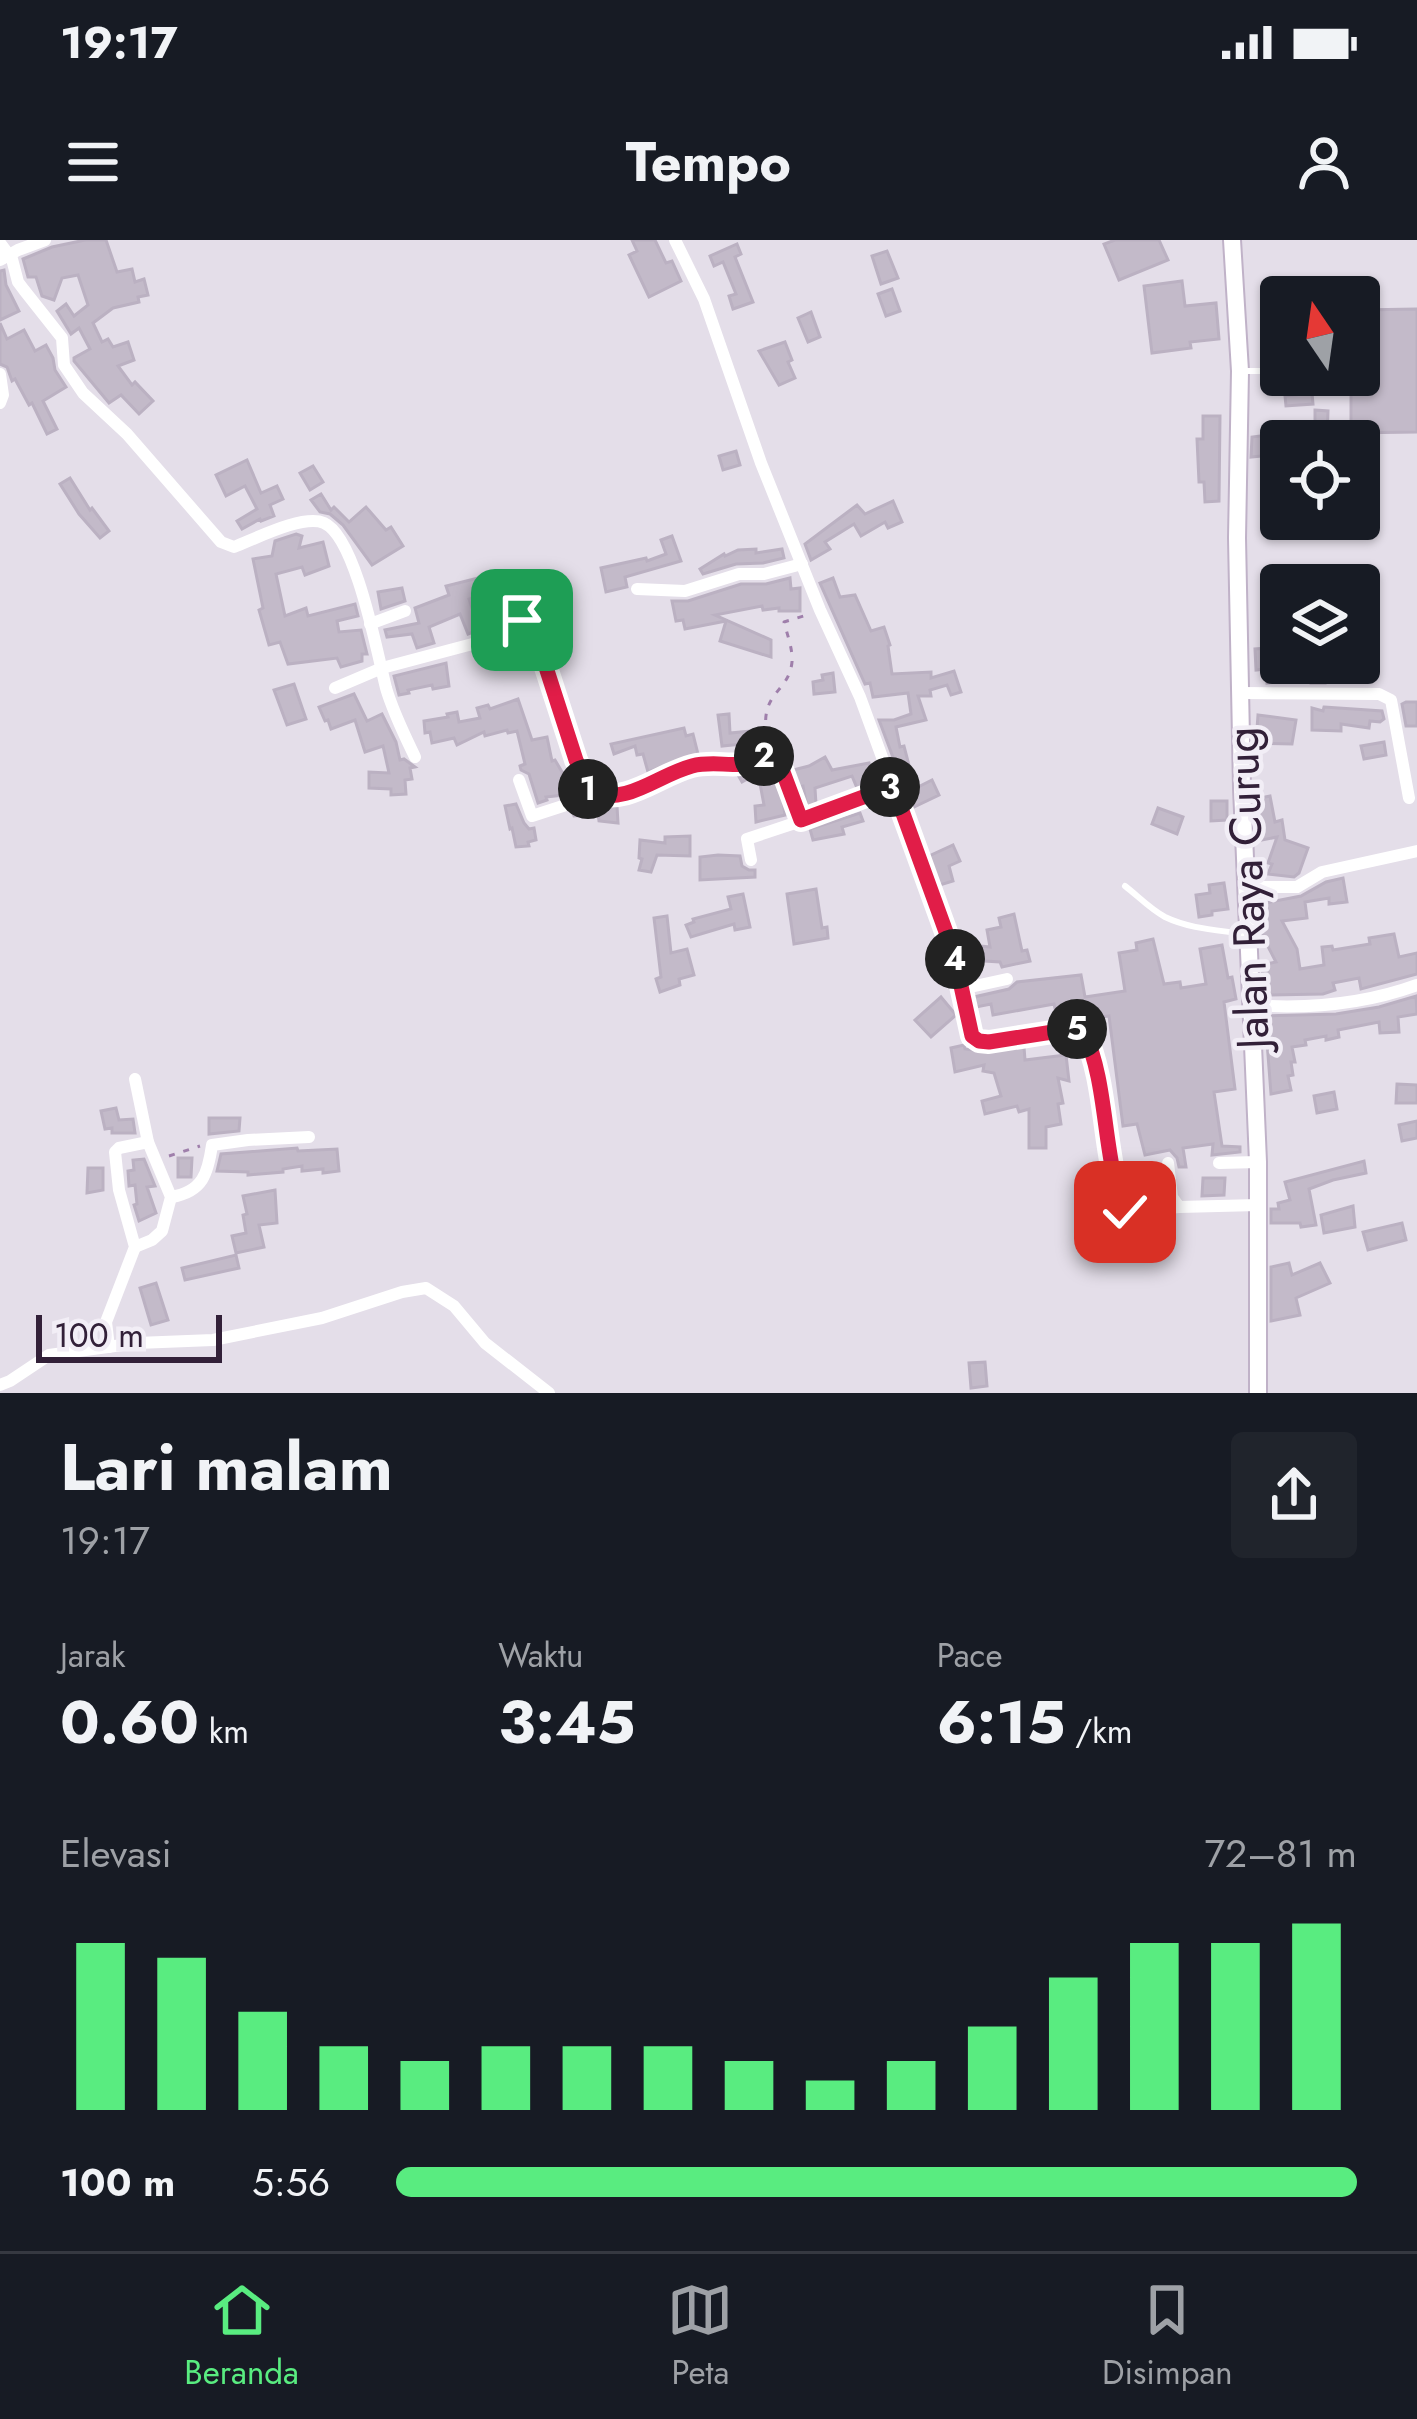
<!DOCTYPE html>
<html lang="id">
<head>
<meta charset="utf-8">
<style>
  body { margin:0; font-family:Jost,sans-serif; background:#20242c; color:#f1f3f6; height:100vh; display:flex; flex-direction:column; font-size:45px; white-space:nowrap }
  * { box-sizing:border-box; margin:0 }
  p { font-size:39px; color:#9ea1a6 }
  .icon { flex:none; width:66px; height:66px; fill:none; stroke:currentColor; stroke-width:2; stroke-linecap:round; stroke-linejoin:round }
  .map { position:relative; height:1153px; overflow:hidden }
  .sheet { display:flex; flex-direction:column; background:#171b24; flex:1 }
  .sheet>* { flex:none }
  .needle { width:78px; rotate:347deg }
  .tools { position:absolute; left:1260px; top:36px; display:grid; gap:24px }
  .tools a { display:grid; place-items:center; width:120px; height:120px; border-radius:12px; background:#171b24; box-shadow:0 3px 9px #0004; font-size:60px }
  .scale { position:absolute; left:36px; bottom:30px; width:186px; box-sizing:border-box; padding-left:12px; border:6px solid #322038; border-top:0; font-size:33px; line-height:42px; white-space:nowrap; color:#322038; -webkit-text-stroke:9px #f2eef6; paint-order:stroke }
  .pin { position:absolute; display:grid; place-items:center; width:102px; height:102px; color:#fff; margin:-51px; border-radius:24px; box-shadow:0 6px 18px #0006 }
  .km { position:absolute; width:60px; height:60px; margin:-30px; border-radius:50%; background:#222; color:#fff; font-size:33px; line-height:60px; text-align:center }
  .round { display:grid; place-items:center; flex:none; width:126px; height:126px; border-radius:12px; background:#20242c }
  .overview { display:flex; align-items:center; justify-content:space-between; height:204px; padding:0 60px }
  h1 { font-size:66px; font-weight:700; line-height:90px }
  .metrics { display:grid; grid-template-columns:repeat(3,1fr); gap:18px; height:204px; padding:12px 60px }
  .metrics div { display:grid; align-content:center }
  .metrics b { font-size:60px; font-weight:700 }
  .metrics small { font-size:33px; font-weight:400 }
  .metrics p { font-size:33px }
  .chart { height:336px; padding:24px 60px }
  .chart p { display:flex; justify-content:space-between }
  .chart svg { width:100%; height:216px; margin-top:12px; stroke:#59ec80; stroke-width:6 }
  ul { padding:0 60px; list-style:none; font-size:39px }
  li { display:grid; grid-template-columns:192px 144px 1fr; align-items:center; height:90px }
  li i { height:30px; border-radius:15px; background:#59ec80 }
  .status { display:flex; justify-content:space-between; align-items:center; height:84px; padding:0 60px; background:#171b24; direction:ltr }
  .status svg { height:33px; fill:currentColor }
  header { display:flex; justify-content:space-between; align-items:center; height:156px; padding:0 60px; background:#171b24; font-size:54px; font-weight:700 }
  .menu { display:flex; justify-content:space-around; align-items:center; height:168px; border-top:3px solid #363941; background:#171b24; font-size:33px; color:#9ea1a6 }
  .menu a { display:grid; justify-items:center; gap:6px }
  .menu .active { color:#59ec80 }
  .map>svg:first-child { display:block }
</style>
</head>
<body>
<div class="status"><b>19:17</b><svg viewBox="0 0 49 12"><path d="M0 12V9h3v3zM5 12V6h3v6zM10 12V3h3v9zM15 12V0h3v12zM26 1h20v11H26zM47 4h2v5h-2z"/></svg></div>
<header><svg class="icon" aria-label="menu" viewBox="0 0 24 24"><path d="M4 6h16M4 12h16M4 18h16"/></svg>Tempo<svg class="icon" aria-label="person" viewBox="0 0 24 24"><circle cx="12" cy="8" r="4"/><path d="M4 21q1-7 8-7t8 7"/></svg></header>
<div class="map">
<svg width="1417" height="1153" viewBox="0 0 1417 1153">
  <rect width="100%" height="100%" fill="#e4dee9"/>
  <g fill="#c3bac9" stroke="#bbb1c2" stroke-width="3">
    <polygon points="85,0 106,0 117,32 132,29 135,42 144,39 148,55 138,57 139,62 113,68 93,83 102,102 108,99 113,107 128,102 134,120 118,126 132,145 135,142 153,161 139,174 121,155 109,163 74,121 74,118 90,109 79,88 71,94 57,71 66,64 74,76 88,65 78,35 62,38 54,60 42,56 36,37 28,37 23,19 52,7"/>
    <polygon points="632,0 655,0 666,23 672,21 681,41 649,57 629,15 637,11"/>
    <polygon points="1115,0 1159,0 1168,20 1119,40 1104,4"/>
    <polygon points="737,4 741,14 735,17 753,62 733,69 729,56 736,54 723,22 714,26 710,16"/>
    <polygon points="887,11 898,38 881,44 872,16"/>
    <polygon points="4,30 6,45 19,71 0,80 0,31"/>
    <polygon points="1182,41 1185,66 1216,63 1219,99 1190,102 1191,108 1152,113 1144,46"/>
    <polygon points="892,49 900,71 886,76 878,54"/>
    <polygon points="1417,69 1417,192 1351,193 1351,151 1360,151 1359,70"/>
    <polygon points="811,72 820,97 808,102 798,78"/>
    <polygon points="0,83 7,99 24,90 35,111 46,105 53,118 55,130 66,147 43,161 57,189 47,194 32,163 29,165 15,139 12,141 7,127 0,124"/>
    <polygon points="785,102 792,120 788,122 795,138 779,145 759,111"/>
    <polygon points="1312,153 1313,164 1286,166 1285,156"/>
    <polygon points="1315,170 1328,171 1327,201 1281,201 1281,214 1251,217 1252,197 1315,189"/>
    <polygon points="1203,176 1220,176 1219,261 1205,262 1204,242 1199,242 1197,199 1203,199"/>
    <polygon points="736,211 740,225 723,230 719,216"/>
    <polygon points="247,220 261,253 277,246 283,259 270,265 274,276 261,281 260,279 242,289 237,281 257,269 245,246 226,256 216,235"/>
    <polygon points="313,226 323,242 310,250 300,233"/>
    <polygon points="70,238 90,270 92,268 109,291 100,298 79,274 60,244"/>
    <polygon points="321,254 331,270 334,267 349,282 366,267 386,290 391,287 403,306 372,325 343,285 330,274 320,272 311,260"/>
    <polygon points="893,261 902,282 888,288 885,282 861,296 854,284 825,302 830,309 811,320 805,304 857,265 865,274"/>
    <polygon points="296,294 302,296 299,308 323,302 329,326 305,335 302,327 276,334 285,376 306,368 308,376 355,364 358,376 337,381 339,392 361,390 367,414 362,414 362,421 341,427 337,418 288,424 280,402 269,405 259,370 263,368 253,319 272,316 275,301"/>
    <polygon points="672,296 681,321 625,337 627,347 606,352 601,328 646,318 647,321 666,314 661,300"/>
    <polygon points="756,309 756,313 782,309 784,318 763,323 736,324 703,334 700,329 724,314 725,316 738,310"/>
    <polygon points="507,335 512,352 498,356 496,351 469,359 476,380 492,373 497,383 468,394 460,374 429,387 434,403 417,408 412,394 387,397 385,390 419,383 415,368 449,355 446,346 486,336 488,341"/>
    <polygon points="790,338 791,349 800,348 800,371 779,371 779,368 763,370 762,366 715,375 771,400 771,417 720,401 726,381 685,389 683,380 676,381 672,361 688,361 741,344 766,344"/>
    <polygon points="833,338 840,357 855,355 871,391 884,387 890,405 888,406 892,434 931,432 931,438 954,431 961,452 951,455 947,445 930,450 931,456 918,456 926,480 896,487 900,507 904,506 911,533 918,547 932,540 939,555 912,568 879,480 894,480 911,474 908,453 873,457 870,443 865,444 820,343"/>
    <polygon points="402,348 405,361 381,369 378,352"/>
    <polygon points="1281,407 1281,423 1306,423 1303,439 1267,443 1266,429 1256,430 1255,409"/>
    <polygon points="446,423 449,446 433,449 432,445 408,450 409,453 399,455 394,436"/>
    <polygon points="1311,423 1324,423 1325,443 1311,443"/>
    <polygon points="833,433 835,452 814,454 813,442 823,440 822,435"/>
    <polygon points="294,444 306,479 287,485 274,450"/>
    <polygon points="354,454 367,481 382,474 396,502 400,520 404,519 415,527 410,528 412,539 405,540 406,554 391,555 391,549 369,548 369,532 389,533 383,506 365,512 355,480 331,489 328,480 325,481 319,467"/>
    <polygon points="518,459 532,500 547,497 552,521 555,520 562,532 562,549 569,551 564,555 546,557 547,560 538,563 529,534 521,530 520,526 525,524 517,491 508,493 507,490 485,496 484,492 457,505 454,498 432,503 430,492 425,493 424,481 448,477 447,474 457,472 459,482 480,478 477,468 488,465 490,469"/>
    <polygon points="1406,462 1417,462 1417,486 1406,486 1402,464"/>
    <polygon points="1324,467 1382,471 1384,479 1380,482 1370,481 1369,488 1341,484 1341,491 1312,490 1312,468 1323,471"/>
    <polygon points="729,474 730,493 752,491 753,503 722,506 718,475"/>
    <polygon points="1258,475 1296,480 1292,504 1256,503"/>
    <polygon points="684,488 686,496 693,494 698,514 648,532 643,514 637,515 635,506 614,514 611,504"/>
    <polygon points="1384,502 1386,515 1364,519 1361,506"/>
    <polygon points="825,517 832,530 869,523 874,542 857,548 852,536 815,548 816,564 807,567 803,546 799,547 793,530 809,526"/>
    <polygon points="769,526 783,562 785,575 756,582 755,566 764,565 758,533 742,542 738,535 757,532"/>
    <polygon points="1270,556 1275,582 1282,580 1285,600 1308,608 1299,633 1294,637 1268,634 1272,624 1268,623 1277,597 1257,601 1255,559"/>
    <polygon points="1211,561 1227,561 1227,580 1211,581"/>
    <polygon points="588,563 617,566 618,583 599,581 598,574 574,576 573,573"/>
    <polygon points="516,564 524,583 529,589 534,588 536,600 528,602 529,606 516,607 512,588 510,589 505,566"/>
    <polygon points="1158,568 1183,577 1177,594 1152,584"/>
    <polygon points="860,573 863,581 842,587 844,594 813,600 810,589"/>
    <polygon points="690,596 690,616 657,615 651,632 639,630 642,619 639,618 640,600 665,603 665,597"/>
    <polygon points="953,605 960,621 949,626 953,641 940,645 929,616"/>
    <polygon points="718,615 740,616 742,626 749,630 755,630 755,637 700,640 700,617"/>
    <polygon points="1343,638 1347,662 1329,664 1329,658 1305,662 1307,678 1282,681 1297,709 1300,729 1324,725 1322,707 1332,706 1333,710 1370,704 1369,698 1394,694 1399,717 1417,713 1417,734 1361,749 1359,738 1333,743 1335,750 1323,754 1264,755 1262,725 1276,722 1261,693 1260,664 1301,656 1326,642"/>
    <polygon points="1224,643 1228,669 1212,671 1212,675 1199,677 1196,655 1210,653 1209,645"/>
    <polygon points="816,649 822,688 827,687 828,698 794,704 787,654"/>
    <polygon points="743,654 750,687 735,690 734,684 691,697 686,685 694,682 693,679 731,669 728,657"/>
    <polygon points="1014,674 1022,711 1027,710 1030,721 1002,727 1000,722 969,720 970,705 990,707 987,690 1001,687 999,678"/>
    <polygon points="667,676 671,713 687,709 694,735 679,739 680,745 660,752 656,739 661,737 654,678"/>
    <polygon points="1153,699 1164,744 1180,742 1181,748 1206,744 1200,709 1222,705 1228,738 1232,737 1236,759 1224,762 1235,849 1214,852 1222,906 1240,907 1240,912 1212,915 1213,904 1183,908 1186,927 1179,927 1177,918 1170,910 1145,915 1137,884 1123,886 1109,776 1100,777 1098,769 1058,781 1054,764 993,775 991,764 976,767 974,757 1009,749 1017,742 1081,735 1085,757 1125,751 1119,713 1137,710 1136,703"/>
    <polygon points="1416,756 1417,774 1398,777 1399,792 1380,793 1379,782 1338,790 1339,797 1326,800 1326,796 1305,800 1306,805 1292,807 1295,822 1291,822 1293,835 1288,836 1291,850 1271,854 1265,776 1336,774 1379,767"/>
    <polygon points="941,757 956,775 931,797 915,780"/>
    <polygon points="964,805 965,809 988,812 1024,807 1025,820 1066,815 1069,841 1058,838 1063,863 1058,864 1061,884 1046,887 1046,908 1029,908 1029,869 1019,872 1017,866 985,874 982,861 1001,856 994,833 983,831 984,825 955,832 951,808"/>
    <polygon points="1397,844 1417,845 1417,863 1396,863"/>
    <polygon points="1334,852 1337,869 1317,873 1314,856"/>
    <polygon points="116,868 119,880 133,879 135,893 112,893 112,888 105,889 101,871"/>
    <polygon points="209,878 240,878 239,891 209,894"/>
    <polygon points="1417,881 1417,898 1402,901 1399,885"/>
    <polygon points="297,908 298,911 337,909 339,931 323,933 323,929 302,931 302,926 283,929 283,932 248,935 248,932 217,931 221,914"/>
    <polygon points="178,918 192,918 191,937 178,937"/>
    <polygon points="144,919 155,946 147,947 156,973 139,981 134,965 137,964 135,945 129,946 128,931 134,930 133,920"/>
    <polygon points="1364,921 1366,933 1333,940 1309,949 1316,985 1301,987 1300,983 1271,983 1271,969 1279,969 1278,963 1290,960 1285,942"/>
    <polygon points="88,928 103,928 103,950 87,953"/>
    <polygon points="1203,938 1225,938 1224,955 1202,956"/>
    <polygon points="275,950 277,983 259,985 264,1007 236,1013 232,996 246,993 243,975 247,974 243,956"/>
    <polygon points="1353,966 1355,987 1324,993 1321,975"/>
    <polygon points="1402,983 1406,1000 1368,1010 1363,992"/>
    <polygon points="236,1015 239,1028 185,1040 182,1028"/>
    <polygon points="1289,1023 1292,1035 1320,1023 1330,1043 1296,1058 1300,1075 1271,1081 1271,1027"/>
    <polygon points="156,1043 168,1080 151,1085 140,1048"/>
    <polygon points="985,1122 987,1146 971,1148 969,1123"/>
  </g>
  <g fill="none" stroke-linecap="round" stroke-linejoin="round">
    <g stroke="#c0b2c8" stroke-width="20">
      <polyline id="secondary" points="1232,0 1240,131 1237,298 1242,548 1258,922 1258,1153"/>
    </g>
    <g stroke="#9f7fab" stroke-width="3" stroke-dasharray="6 9" stroke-linecap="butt">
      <path d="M767,495C759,452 789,453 792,422C793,409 787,394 784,382L807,375"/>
      <polyline points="169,916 200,906"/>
    </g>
    <g stroke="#fff" stroke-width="6">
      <polyline points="1244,131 1281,131"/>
      <path d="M1125,646C1138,656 1150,669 1165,677C1190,689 1218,690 1244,694"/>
    </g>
    <g stroke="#fff" stroke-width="12">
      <polyline points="675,0 704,59 761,223 820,370 860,457 954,714 972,796 979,801 989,802 1078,788 1085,792 1091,808 1123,970 1127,972 1179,967"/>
      <path d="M0,3L12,19L18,42L24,50L62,98L64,125L83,153L127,194L221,302L234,307C255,299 303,274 324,283C356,297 377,413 386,448C393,472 404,494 415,517"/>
      <polyline points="0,20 18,10 45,0"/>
      <polyline points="0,134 3,155 0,163"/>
      <polyline points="637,349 685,351 739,334 764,334 802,324"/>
      <polyline points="370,384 405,371"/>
      <path d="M335,448L382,428L480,402L527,380L532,384L576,520L591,553C628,565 658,535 692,526C723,518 747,536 774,508L801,581L893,546"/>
      <polyline points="1241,453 1379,454 1391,460 1409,558"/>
      <polyline points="519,540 532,576 569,564 588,550"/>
      <polyline points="751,620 747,599 801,581"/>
      <polyline points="1248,647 1297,647 1322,632 1417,611"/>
      <polyline points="961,749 1007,739"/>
      <path d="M1250,765C1305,769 1365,764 1417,745"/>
      <polyline points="1168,923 1172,957 1179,967 1258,965"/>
      <polyline points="1219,923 1258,922"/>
      <path d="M171,957C203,952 208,933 212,905L248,900L309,897"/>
      <polyline points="135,1007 152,1000 162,991 171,957 148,902 135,839"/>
      <polyline points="109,1107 106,1082 135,1007 119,950 115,912 119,908 148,902"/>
      <polyline points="0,1145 10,1141 49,1115 137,1103 213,1100 322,1078 402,1052 426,1048 454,1066 485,1103 549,1153"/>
    </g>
    <use href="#secondary" stroke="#fff" stroke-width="16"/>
  </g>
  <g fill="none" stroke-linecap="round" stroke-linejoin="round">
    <g stroke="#fff" stroke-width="24">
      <path id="route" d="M522,380H527L532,384L576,520L591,553C628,565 658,535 692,526C723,518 746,536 774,508L801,580L893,546L954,714L972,796L979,801L989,802L1078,788L1084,792C1109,846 1102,917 1125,972"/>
    </g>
    <use href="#route" stroke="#e11d48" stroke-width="15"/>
  </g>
  <g text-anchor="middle" stroke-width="9" stroke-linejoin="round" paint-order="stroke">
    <g font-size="45" fill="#322038" stroke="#f2eef6">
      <text transform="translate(1247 648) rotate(-92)" y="16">Jalan Raya Curug</text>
    </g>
  </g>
</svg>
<div class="tools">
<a><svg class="needle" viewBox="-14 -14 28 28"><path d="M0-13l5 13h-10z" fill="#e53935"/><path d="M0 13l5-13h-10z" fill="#9ea1a6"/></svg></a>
<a><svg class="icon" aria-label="locate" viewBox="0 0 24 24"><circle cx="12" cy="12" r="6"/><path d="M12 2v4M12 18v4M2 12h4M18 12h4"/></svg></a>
<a><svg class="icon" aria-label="layers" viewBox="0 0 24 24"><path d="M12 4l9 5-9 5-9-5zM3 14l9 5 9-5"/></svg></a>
</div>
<div class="scale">100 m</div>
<div class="pin" style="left:522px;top:380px;background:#1e9e55"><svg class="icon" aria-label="arrive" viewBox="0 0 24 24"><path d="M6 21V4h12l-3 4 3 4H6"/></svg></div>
<div class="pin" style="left:1125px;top:972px;background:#d93025"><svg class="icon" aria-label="check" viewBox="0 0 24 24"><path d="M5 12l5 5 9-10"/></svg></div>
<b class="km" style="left:588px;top:549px">1</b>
<b class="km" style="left:764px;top:516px">2</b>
<b class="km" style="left:890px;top:547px">3</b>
<b class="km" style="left:955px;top:719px">4</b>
<b class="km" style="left:1077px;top:789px">5</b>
</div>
<section class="sheet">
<div class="overview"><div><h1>Lari malam</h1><p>19:17</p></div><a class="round"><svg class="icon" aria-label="share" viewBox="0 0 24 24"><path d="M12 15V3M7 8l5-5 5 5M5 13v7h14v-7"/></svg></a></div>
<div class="metrics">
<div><p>Jarak</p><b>0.60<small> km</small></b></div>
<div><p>Waktu</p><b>3:45</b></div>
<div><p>Pace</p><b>6:15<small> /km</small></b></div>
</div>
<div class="chart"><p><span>Elevasi</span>72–81 m</p>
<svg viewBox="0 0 160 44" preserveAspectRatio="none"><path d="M5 44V10M15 44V13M25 44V24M35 44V31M45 44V34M55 44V31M65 44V31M75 44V31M85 44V34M95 44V38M105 44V34M115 44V27M125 44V17M135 44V10M145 44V10M155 44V6"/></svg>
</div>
<ul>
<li><b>100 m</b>5:56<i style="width:100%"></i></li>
</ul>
</section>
<nav class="menu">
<a class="active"><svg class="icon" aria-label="home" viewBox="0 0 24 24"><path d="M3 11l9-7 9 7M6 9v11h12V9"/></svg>Beranda</a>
<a><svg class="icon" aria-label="map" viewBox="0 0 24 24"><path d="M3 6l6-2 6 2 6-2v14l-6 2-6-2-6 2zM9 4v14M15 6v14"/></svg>Peta</a>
<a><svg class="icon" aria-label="saved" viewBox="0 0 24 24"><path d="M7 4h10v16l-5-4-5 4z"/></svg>Disimpan</a>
</nav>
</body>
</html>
